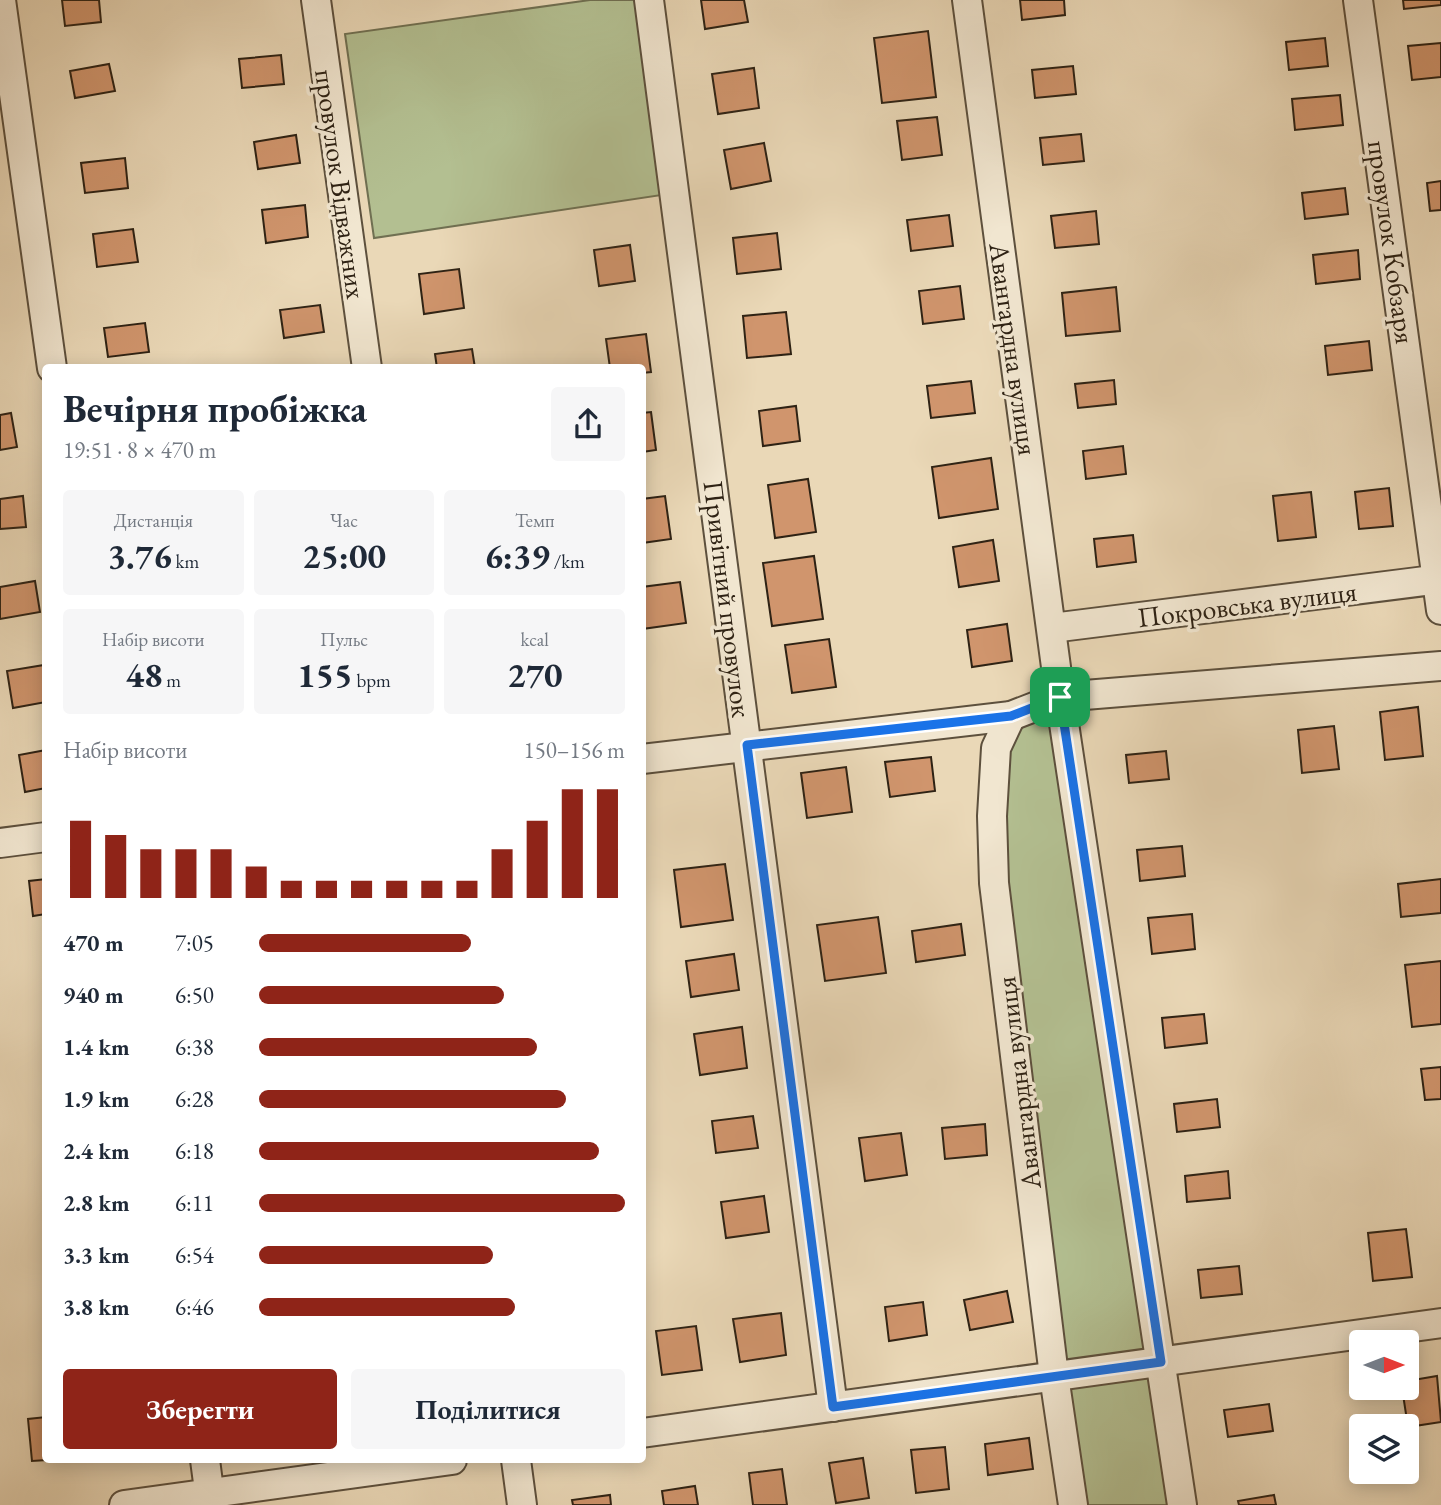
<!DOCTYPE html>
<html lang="uk">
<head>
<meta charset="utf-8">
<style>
  body { margin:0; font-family:"EB Garamond",serif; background:#f6f6f7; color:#1f2937; height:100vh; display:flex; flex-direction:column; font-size:26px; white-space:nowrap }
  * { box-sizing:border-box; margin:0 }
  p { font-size:23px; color:#747a83 }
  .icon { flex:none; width:38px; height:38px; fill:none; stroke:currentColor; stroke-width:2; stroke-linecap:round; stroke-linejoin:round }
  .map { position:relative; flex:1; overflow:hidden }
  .panel { position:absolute; left:42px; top:364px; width:604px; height:1099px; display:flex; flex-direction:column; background:#fff; border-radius:7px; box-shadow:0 4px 18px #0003 }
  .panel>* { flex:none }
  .needle { width:46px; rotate:90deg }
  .tools { position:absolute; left:1349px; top:1330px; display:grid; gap:14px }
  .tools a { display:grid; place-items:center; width:70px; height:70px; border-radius:7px; background:#fff; box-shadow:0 4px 18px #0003; font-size:35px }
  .pin { position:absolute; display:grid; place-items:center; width:60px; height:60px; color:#fff; margin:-30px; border-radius:14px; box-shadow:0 4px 10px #0006 }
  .round { display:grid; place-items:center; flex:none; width:74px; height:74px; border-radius:7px; background:#f6f6f7 }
  .head { display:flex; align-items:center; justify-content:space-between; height:119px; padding:0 21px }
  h1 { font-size:38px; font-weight:700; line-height:52px }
  .figures { display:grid; grid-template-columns:repeat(3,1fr); gap:10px; height:119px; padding:7px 21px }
  .figures div { display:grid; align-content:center; border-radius:7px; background:#f6f6f7; text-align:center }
  .figures b { font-size:35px; font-weight:700 }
  .figures small { font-size:19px; font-weight:400 }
  .figures p { font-size:19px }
  .chart { height:196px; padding:14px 21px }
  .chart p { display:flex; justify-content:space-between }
  .chart svg { width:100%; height:126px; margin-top:7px; stroke:#8f2418; stroke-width:6 }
  .primary-button { display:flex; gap:14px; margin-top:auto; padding:14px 21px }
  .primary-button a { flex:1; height:80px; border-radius:7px; background:#8f2418; color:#fff; font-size:28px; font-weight:700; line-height:80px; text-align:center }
  .primary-button a+a { background:#f6f6f7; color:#1f2937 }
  ul { padding:0 21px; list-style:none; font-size:23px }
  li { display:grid; grid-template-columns:112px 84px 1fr; align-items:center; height:52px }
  li i { height:18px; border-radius:9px; background:#8f2418 }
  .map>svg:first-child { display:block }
</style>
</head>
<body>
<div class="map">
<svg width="1441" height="1505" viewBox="0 0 1441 1505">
  <rect width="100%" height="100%" fill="#ead8b7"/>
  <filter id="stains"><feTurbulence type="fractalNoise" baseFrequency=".00286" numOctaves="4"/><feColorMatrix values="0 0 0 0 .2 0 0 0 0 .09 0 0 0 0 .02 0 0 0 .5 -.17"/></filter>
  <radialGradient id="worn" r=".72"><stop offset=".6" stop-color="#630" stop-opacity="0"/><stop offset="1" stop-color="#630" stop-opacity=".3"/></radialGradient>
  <g fill="#b3bf91" stroke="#707052" stroke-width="2">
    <polygon points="590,0 648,0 675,193 374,238 345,34"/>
    <polygon points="1060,697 1182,1505 1073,1505 994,883 1011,716"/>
  </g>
  <g fill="#d0956d" stroke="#2e2214" stroke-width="2">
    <polygon points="62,0 99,0 101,22 65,26"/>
    <polygon points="701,0 744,0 748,22 705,29"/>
    <polygon points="1020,0 1064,0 1065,15 1022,20"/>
    <polygon points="1403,0 1441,0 1441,5 1404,9"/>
    <polygon points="928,31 936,97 882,103 874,38"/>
    <polygon points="1325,38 1328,66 1289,70 1286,42"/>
    <polygon points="1441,43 1441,77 1412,80 1408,46"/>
    <polygon points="281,55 284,84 242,88 239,59"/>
    <polygon points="109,64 115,91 75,98 70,71"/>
    <polygon points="1073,66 1076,94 1035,98 1032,70"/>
    <polygon points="754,68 759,108 718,114 712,74"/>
    <polygon points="1340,95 1343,125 1295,130 1292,99"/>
    <polygon points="937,117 942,155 902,160 897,121"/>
    <polygon points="1081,134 1084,161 1043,165 1040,138"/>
    <polygon points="296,135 300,163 258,169 254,142"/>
    <polygon points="764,143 771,181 731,189 724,150"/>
    <polygon points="125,158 128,188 85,193 81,163"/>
    <polygon points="1441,181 1441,210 1430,211 1427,183"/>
    <polygon points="1345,188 1348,214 1305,219 1302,193"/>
    <polygon points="305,205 308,237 266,243 262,210"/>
    <polygon points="1096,211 1099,244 1055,248 1051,216"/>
    <polygon points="949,215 953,246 911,251 907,220"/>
    <polygon points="133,229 138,262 97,267 93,234"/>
    <polygon points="777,233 781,269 737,274 733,238"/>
    <polygon points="630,245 635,281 599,286 594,250"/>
    <polygon points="1358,250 1360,279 1316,284 1313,255"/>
    <polygon points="459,269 464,308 424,314 419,274"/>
    <polygon points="960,286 964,319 923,324 919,291"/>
    <polygon points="1116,287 1120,331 1066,336 1062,293"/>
    <polygon points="320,305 324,332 284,338 280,310"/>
    <polygon points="786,312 791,354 747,358 743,316"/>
    <polygon points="145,323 149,352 108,357 104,328"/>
    <polygon points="646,334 651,372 642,373 642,368 610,368 606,339"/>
    <polygon points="1369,341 1372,370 1328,375 1325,346"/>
    <polygon points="472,349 475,368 437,368 435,354"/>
    <polygon points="1114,380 1116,404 1078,408 1075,384"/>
    <polygon points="971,381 975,413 931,418 927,386"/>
    <polygon points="796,406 800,441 763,446 759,411"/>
    <polygon points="651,412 656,450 642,452 642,413"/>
    <polygon points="11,413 17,447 0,450 0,415"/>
    <polygon points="1123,446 1126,474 1086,479 1083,451"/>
    <polygon points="991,458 998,509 939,518 932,467"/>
    <polygon points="808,479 816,532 775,538 768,485"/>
    <polygon points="1389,488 1393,526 1359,529 1355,492"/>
    <polygon points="1311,492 1316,537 1278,541 1273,496"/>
    <polygon points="23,496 26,527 0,529 0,499"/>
    <polygon points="665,496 671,539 642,543 642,499"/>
    <polygon points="1133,535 1136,562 1097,567 1094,539"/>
    <polygon points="993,540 999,581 959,587 953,547"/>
    <polygon points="814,556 823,619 772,626 763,563"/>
    <polygon points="35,581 40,612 0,619 0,587"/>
    <polygon points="680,582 686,623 642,629 642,587"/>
    <polygon points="1007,624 1012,661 972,667 967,630"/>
    <polygon points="829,639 836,687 792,693 785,645"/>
    <polygon points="44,665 46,702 13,708 7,671"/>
    <polygon points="1418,707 1423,756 1385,760 1380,712"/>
    <polygon points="1334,726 1339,769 1302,773 1298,730"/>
    <polygon points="46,750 46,788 25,792 19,755"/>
    <polygon points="1166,751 1169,779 1129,783 1126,755"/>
    <polygon points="931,757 935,791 890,797 885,762"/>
    <polygon points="846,767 852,812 807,818 801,773"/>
    <polygon points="1182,846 1185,876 1140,881 1137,850"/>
    <polygon points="725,864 733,920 681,927 674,870"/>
    <polygon points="46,879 46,914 33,916 29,881"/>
    <polygon points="1441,879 1441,913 1401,917 1398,884"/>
    <polygon points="1192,914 1195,949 1152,954 1148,918"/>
    <polygon points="878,917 886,973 825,981 817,925"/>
    <polygon points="961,924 965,955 916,962 912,931"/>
    <polygon points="734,954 739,990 691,997 686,961"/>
    <polygon points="1441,961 1441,1024 1412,1027 1405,965"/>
    <polygon points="1204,1014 1207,1043 1165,1048 1162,1018"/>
    <polygon points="742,1027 747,1068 700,1075 694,1034"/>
    <polygon points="1441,1067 1441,1099 1425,1100 1421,1069"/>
    <polygon points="1217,1099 1220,1127 1177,1132 1174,1104"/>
    <polygon points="753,1116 758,1148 716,1153 712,1121"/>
    <polygon points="985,1124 987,1155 945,1159 942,1128"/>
    <polygon points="901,1133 907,1175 865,1181 859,1138"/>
    <polygon points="1228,1171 1230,1198 1187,1202 1185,1176"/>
    <polygon points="764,1196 769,1232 726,1238 721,1202"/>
    <polygon points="1406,1229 1412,1277 1373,1281 1368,1233"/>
    <polygon points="1239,1266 1242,1294 1201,1298 1198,1270"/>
    <polygon points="1007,1291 1013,1322 970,1330 964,1300"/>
    <polygon points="923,1302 927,1335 889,1341 885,1307"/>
    <polygon points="781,1313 786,1355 740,1362 733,1319"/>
    <polygon points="696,1326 702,1370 662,1375 656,1331"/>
    <polygon points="1437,1376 1441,1422 1408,1427 1402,1388 1407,1388 1407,1381"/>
    <polygon points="1269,1404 1273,1431 1228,1437 1224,1410"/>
    <polygon points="46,1417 47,1460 32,1461 28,1419"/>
    <polygon points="1029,1438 1033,1469 988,1475 985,1444"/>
    <polygon points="945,1447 949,1489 916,1493 911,1450"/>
    <polygon points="863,1458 869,1498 836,1503 829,1463"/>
    <polygon points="782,1469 787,1505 753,1505 749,1473"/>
    <polygon points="695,1486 698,1505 664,1505 662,1491"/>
    <polygon points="610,1495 611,1505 573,1505 572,1500"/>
    <polygon points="1274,1495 1276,1505 1239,1505 1238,1501"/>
  </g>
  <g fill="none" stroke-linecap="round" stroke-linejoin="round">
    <g stroke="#5d503d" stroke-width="32">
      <g id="minor">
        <polyline points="1,0 52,368"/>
        <polyline points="316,0 367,368"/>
        <polyline points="649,0 833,1407"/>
        <polyline points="1358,0 1441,610"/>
        <polyline points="1052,628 1441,579"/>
        <polyline points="1011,716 996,748 992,816 994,883 1054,1376 1073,1505"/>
        <polyline points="642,759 1011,716 1060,697 967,0"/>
        <polyline points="0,843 46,837"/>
        <polyline points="642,1433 1441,1323"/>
        <polyline points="205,1460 211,1505"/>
        <polyline points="516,1460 522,1505"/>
        <polyline points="124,1505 452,1460"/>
        <polyline points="1182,1505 1060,697 1441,666"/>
      </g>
    </g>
    <use href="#minor" stroke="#f1e6d0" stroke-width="28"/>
  </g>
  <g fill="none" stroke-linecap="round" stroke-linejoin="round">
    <g stroke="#fff" stroke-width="14">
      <polygon id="route" points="1060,697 1161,1362 833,1407 747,745 1011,716"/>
    </g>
    <use href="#route" stroke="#1a73e8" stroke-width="9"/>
  </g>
  <g text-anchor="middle" stroke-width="7" stroke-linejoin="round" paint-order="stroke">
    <g font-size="28" fill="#2e2214" stroke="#f1e6d0">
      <text transform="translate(341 184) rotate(82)" y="10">провулок Відважних</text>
      <text transform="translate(1392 242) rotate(82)" y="10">провулок Кобзаря</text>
      <text transform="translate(1014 349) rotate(82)" y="10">Авангардна вулиця</text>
      <text transform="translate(728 599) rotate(83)" y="10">Привітний провулок</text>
      <text transform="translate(1247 604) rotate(-7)" y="10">Покровська вулиця</text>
      <text transform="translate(1018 1083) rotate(-97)" y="10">Авангардна вулиця</text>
    </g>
  </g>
  <rect width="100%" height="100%" filter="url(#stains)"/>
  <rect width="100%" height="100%" fill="url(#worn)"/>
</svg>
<div class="tools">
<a><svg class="needle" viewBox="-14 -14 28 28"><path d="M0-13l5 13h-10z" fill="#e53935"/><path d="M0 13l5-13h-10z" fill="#747a83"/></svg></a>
<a><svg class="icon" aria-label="layers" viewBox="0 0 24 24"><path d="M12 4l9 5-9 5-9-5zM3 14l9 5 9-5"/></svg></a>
</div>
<div class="pin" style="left:1060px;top:697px;background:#1e9e55"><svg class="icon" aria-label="arrive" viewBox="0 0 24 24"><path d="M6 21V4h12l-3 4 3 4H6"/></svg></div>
<section class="panel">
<div class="head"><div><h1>Вечірня пробіжка</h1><p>19:51 · 8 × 470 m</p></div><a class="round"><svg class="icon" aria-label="share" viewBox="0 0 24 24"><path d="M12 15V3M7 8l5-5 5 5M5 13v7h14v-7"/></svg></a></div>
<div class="figures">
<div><p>Дистанція</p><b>3.76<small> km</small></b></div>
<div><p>Час</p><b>25:00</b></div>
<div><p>Темп</p><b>6:39<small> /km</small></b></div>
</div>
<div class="figures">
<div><p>Набір висоти</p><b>48<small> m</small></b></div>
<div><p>Пульс</p><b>155<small> bpm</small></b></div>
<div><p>kcal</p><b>270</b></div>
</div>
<div class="chart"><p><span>Набір висоти</span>150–156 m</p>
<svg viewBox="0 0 160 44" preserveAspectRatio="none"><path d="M5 44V17M15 44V22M25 44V27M35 44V27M45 44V27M55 44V33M65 44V38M75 44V38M85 44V38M95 44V38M105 44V38M115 44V38M125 44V27M135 44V17M145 44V6M155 44V6"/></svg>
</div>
<ul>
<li><b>470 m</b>7:05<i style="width:58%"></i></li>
<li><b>940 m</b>6:50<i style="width:67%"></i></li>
<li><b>1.4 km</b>6:38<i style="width:76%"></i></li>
<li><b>1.9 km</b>6:28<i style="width:84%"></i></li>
<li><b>2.4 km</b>6:18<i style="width:93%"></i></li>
<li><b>2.8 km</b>6:11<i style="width:100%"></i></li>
<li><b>3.3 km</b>6:54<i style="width:64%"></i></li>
<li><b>3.8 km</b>6:46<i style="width:70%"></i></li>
</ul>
<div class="primary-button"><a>Зберегти</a><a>Поділитися</a></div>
</section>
</div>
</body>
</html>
